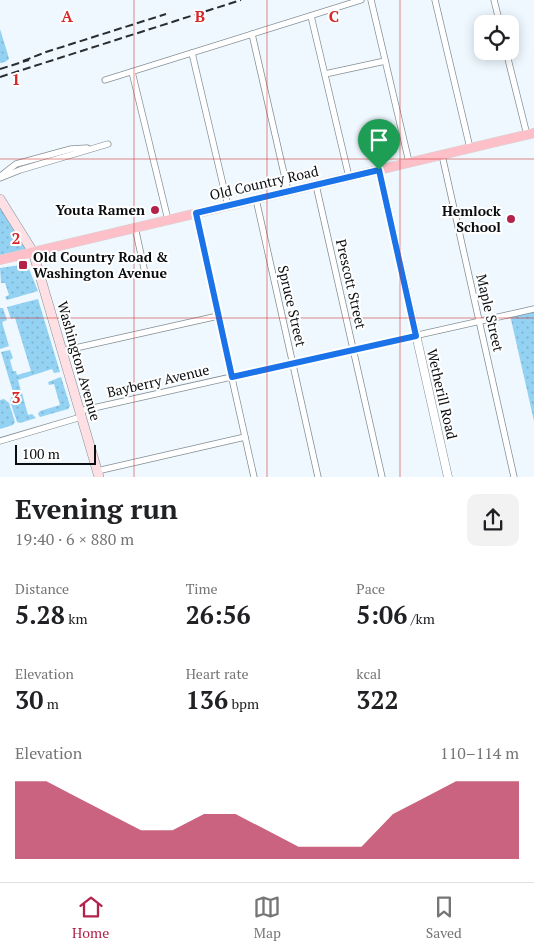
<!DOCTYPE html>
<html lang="en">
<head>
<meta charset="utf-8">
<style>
  body { margin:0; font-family:"PT Serif",serif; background:#f2f2f2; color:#202124; height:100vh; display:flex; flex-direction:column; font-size:19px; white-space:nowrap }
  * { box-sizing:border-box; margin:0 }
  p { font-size:16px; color:#757577 }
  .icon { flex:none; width:28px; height:28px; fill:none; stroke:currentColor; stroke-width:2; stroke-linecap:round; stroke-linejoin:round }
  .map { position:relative; height:477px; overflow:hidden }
  .panel { display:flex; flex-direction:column; background:#fff; flex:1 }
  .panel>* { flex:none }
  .buttons { position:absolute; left:474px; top:15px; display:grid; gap:10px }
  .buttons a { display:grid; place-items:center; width:45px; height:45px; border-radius:10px; background:#fff; box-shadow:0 2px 12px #0003; font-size:25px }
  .scale { position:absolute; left:15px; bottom:12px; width:81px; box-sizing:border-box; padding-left:5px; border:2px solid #0b0e10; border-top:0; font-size:14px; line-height:18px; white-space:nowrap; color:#0b0e10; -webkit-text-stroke:4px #fff; paint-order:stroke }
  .pin { position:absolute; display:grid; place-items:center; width:42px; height:42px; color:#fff; margin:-51px -21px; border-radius:50% 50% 50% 0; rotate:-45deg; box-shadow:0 0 5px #0007 }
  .pin .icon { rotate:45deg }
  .round { display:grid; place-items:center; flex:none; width:52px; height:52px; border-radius:10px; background:#f2f2f2 }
  .summary { display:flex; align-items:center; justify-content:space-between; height:85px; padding:0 15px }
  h1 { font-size:28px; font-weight:700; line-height:38px }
  .stats { display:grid; grid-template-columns:repeat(3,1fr); gap:8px; height:85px; padding:5px 15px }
  .stats div { display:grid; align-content:center }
  .stats b { font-size:25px; font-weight:700 }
  .stats small { font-size:14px; font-weight:400 }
  .stats p { font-size:14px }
  .chart { height:140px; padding:10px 15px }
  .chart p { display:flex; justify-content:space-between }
  .chart svg { width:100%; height:90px; margin-top:5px; fill:#b3224a; opacity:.7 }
  .dock { display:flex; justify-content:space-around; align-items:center; height:70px; border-top:1px solid #e0e0e0; background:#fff; font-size:14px; color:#757577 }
  .dock a { display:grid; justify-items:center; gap:2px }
  .dock .current { color:#b3224a }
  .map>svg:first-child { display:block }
</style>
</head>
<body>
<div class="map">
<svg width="534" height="477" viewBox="0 0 534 477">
  <defs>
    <pattern id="grass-dots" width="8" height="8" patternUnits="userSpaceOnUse" patternTransform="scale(1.25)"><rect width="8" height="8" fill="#94d2f3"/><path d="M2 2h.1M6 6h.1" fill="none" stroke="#7eb3cf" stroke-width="1.8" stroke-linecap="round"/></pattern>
  </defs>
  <rect width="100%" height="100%" fill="#eef8fe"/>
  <g fill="url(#grass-dots)">
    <polygon points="0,29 8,55 9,59 5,62 0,63"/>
    <polygon points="0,199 33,252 0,260"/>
    <polygon points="27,264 38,291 7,300 5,297 9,295 5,283 1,283 0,268"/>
    <polygon points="38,299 60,372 54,373 52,369 18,380 21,391 16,394 13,392 1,352 10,350 13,358 10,360 13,371 16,371 17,375 31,371 15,318 11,319 7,307"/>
    <polygon points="0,308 3,308 7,320 2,322 9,346 0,349"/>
    <polygon points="534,311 534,421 510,315"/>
    <polygon points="61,377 70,406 68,409 40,417 38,414 40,411 60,405 54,384 49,385 48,382"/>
    <polygon points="22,393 28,415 32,414 36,418 20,423 17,422 10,401 12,396"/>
    <polygon points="4,399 9,403 15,422 13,425 0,429 0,400"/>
  </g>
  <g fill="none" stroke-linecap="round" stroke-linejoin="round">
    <g stroke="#858f94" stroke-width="7">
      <g id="minor">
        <polyline points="371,0 409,162"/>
        <polyline points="435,0 470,148"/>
        <polyline points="494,0 500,24"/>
        <polyline points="311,16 349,177"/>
        <polyline points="252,34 288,191"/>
        <polyline points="506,51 527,135"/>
        <polyline points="192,53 228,206"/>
        <polyline points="132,72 168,220"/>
        <polyline points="325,74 385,61"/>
        <polyline points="105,80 361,0"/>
        <polyline points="442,155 514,477"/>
        <polyline points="2,175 16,164 71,149 87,148"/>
        <polyline points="0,178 20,170 108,144"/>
        <polyline points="316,185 382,477"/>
        <polyline points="256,199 318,477"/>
        <polyline points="195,213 254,477"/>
        <polyline points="135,227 145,273"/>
        <polyline points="62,351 218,316"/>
        <polyline points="80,411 534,309"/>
        <polyline points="0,441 81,417"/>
        <polyline points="97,471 245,437"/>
      </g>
    </g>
    <g stroke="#858f94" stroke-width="9">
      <polyline id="tertiary" points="379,170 448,477"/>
    </g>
    <g stroke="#858f94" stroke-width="10">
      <polyline id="secondary" points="0,199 33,252 99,477"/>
    </g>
    <g stroke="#d3d4d4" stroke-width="10">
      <polyline id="primary" points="0,260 534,133"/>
    </g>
    <use href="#minor" stroke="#fff" stroke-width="5.5"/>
    <use href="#tertiary" stroke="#fff" stroke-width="8"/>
    <use href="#secondary" stroke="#fee0e4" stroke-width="9"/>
    <use href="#primary" stroke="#fdc0c8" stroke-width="9"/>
    <g stroke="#2a2e31" stroke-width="2" stroke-dasharray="8 4" stroke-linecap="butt">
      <polyline points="23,61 46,52 166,14"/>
      <polyline points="0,69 29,60"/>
      <polyline points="0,77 241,0"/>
    </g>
  </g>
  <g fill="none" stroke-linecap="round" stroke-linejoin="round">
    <g stroke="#fff" stroke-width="10">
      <polygon id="route" points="379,170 416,336 232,377 196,213"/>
    </g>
    <use href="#route" stroke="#1a73e8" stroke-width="6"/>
  </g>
  <path fill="none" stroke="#d62828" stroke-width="1" stroke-opacity="0.55" d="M134,0V477M267,0V477M400,0V477M0,159H534M0,318H534"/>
  <g fill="#b3224a" stroke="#fff" stroke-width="2">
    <circle cx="155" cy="210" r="5"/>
    <circle cx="511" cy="219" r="5"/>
    <rect x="18" y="260" width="10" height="10" rx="2.5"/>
  </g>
  <g text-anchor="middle" stroke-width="4" stroke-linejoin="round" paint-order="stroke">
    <g font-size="14" fill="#0b0e10" stroke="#fff">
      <text transform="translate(264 183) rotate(-13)" y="5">Old Country Road</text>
      <text transform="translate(351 284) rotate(77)" y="5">Prescott Street</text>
      <text transform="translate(292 306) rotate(77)" y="5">Spruce Street</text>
      <text transform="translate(490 313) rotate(77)" y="5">Maple Street</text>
      <text transform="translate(79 361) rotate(74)" y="5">Washington Avenue</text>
      <text transform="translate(158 381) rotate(-13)" y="5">Bayberry Avenue</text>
      <text transform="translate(442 394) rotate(77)" y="5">Wetherill Road</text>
    </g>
    <g font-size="14" font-weight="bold" fill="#0b0e10" stroke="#fff" text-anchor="end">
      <text x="145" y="215">Youta Ramen</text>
      <text x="501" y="216">Hemlock<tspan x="501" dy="16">School</tspan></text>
      <text x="33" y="262" text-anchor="start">Old Country Road &amp;<tspan x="33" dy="16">Washington Avenue</tspan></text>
    </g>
  </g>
  <g font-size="16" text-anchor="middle" font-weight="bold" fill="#d62828" stroke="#fff" stroke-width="4" stroke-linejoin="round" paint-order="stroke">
    <text x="67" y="22">A</text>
    <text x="200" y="22">B</text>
    <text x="334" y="22">C</text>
    <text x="16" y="85">1</text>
    <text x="16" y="244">2</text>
    <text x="16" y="403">3</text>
  </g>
</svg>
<div class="buttons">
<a><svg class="icon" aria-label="locate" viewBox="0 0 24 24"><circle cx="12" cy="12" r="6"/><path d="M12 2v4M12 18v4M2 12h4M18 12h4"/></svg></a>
</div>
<div class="scale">100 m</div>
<div class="pin" style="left:379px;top:170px;background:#1e9e55"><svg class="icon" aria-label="arrive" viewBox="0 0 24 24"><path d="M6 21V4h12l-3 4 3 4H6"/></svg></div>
</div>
<section class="panel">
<div class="summary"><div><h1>Evening run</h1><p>19:40 · 6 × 880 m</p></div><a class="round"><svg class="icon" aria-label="share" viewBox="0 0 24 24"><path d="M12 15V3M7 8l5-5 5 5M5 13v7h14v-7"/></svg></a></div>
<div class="stats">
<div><p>Distance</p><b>5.28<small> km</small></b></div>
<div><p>Time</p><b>26:56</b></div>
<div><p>Pace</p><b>5:06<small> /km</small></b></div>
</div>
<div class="stats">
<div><p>Elevation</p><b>30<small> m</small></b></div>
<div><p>Heart rate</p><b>136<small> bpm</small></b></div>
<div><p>kcal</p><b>322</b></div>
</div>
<div class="chart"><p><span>Elevation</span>110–114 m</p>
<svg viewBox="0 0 160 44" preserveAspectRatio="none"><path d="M0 44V6L10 6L20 14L30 22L40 30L50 30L60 22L70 22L80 30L90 38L100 38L110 38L120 22L130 14L140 6L150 6L160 6V44z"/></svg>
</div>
</section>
<nav class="dock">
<a class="current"><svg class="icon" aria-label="home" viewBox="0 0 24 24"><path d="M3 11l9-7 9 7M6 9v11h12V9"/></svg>Home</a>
<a><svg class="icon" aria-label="map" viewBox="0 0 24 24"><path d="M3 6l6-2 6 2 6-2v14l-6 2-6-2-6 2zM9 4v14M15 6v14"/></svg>Map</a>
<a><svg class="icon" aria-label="saved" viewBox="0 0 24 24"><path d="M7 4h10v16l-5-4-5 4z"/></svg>Saved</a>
</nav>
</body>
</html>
